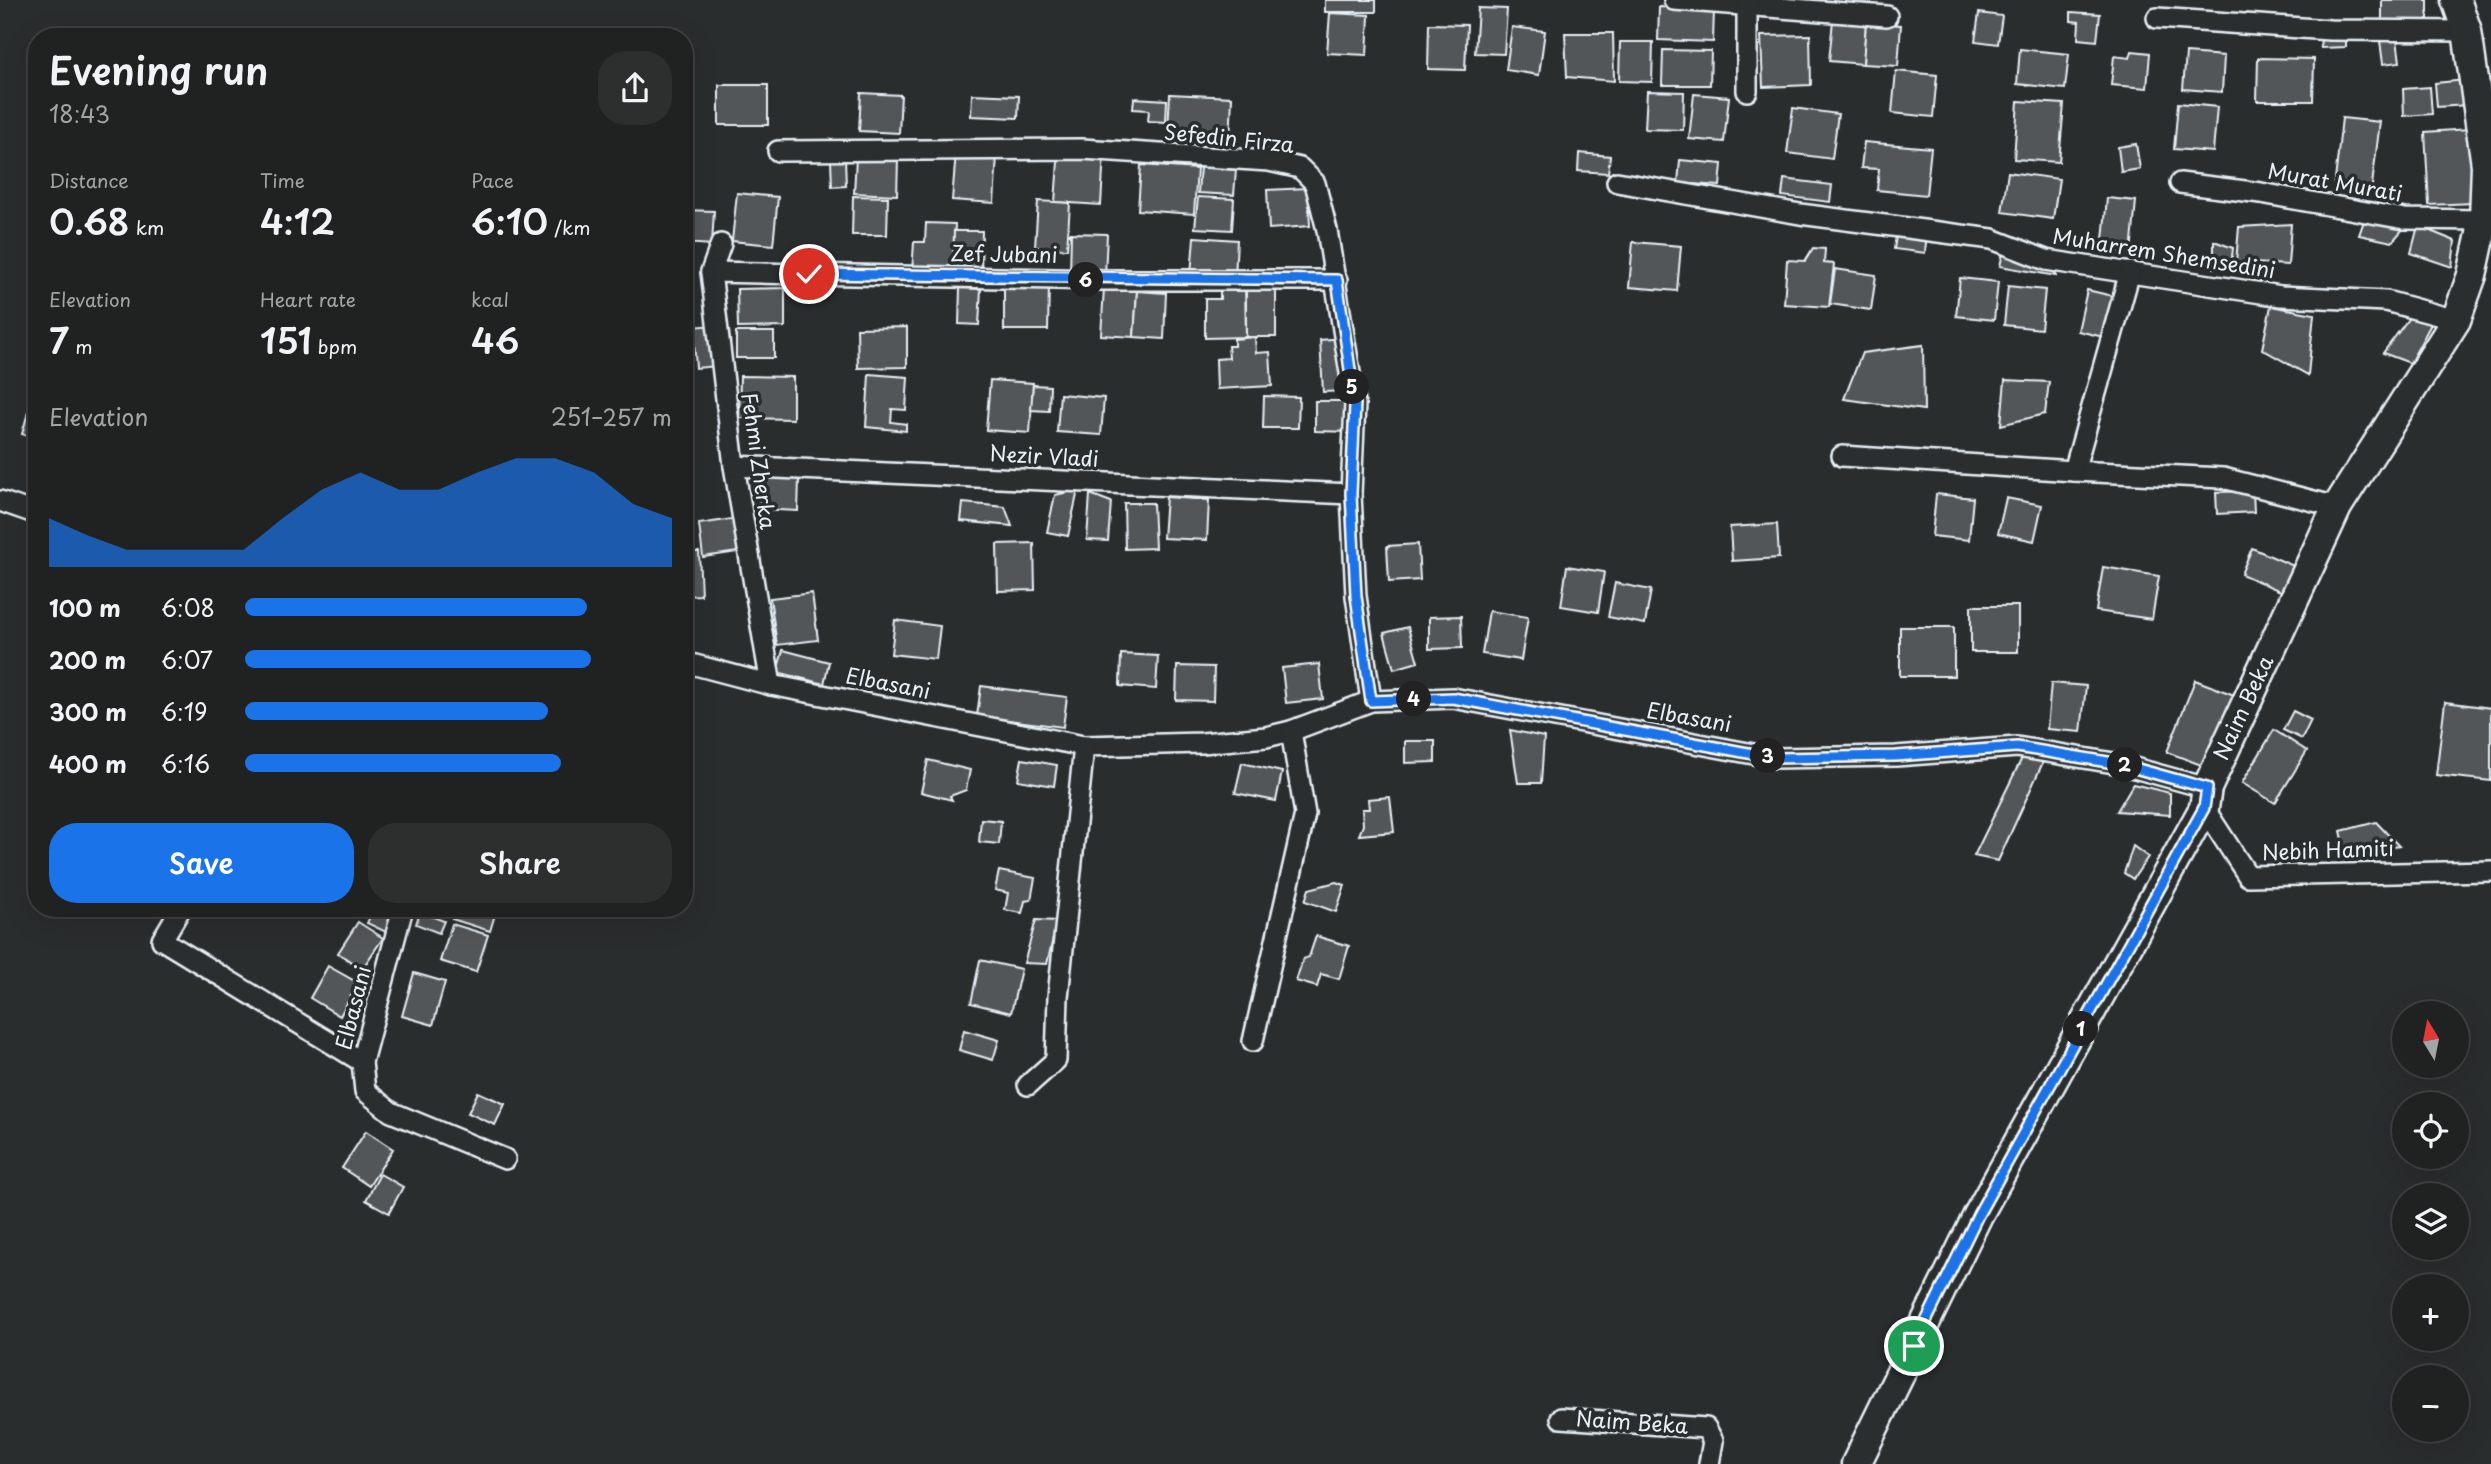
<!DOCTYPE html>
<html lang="en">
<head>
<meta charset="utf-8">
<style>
  body { margin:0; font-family:"Playpen Sans",sans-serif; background:#2d2f2f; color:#f1f3f6; height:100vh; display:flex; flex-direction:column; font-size:26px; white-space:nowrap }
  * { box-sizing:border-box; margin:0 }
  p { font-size:23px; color:#a2a4a5 }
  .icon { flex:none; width:38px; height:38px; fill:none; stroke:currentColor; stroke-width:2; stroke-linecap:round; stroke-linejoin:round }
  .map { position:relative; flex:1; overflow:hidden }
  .sheet { position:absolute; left:28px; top:28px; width:665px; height:889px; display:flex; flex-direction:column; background:#202222; border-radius:28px; box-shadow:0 7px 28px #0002,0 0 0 2px #3d3f40 }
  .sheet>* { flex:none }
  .needle { width:46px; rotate:350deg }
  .controls { position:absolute; left:2392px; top:1001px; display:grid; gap:14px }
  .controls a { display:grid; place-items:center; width:77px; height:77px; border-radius:50%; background:#202222; box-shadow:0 7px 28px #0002,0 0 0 2px #3d3f40; font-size:35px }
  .pin { position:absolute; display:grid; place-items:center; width:60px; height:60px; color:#fff; margin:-30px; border:4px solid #fff; border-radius:50%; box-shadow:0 2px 7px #0007 }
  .km { position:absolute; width:35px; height:35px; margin:-18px; border-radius:50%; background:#222; color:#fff; font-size:19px; line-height:35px; text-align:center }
  .round { display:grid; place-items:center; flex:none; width:74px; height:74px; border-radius:28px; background:#2d2f2f }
  .overview { display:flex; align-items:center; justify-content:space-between; height:119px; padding:0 21px }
  h1 { font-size:38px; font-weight:600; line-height:52px }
  .figures { display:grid; grid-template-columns:repeat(3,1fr); gap:10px; height:119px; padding:7px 21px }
  .figures div { display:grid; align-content:center }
  .figures b { font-size:35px; font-weight:600 }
  .figures small { font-size:19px; font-weight:400 }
  .figures p { font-size:19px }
  .chart { height:196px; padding:14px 21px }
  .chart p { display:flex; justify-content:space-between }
  .chart svg { width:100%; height:126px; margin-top:7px; fill:#1a73e8; opacity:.7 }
  .action { display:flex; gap:14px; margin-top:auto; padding:14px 21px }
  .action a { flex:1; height:80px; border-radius:28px; background:#1a73e8; color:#fff; font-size:28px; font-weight:600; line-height:80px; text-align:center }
  .action a+a { background:#2d2f2f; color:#f1f3f6 }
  ul { padding:0 21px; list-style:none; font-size:23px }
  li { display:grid; grid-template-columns:112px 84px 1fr; align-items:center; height:52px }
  li i { height:18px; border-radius:9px; background:#1a73e8 }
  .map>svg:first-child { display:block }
</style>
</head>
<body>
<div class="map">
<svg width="2491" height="1464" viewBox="0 0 2491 1464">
  <rect width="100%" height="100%" fill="#2a2d2e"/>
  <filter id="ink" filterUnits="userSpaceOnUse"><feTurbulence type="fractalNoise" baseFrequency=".0143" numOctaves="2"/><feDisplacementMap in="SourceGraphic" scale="14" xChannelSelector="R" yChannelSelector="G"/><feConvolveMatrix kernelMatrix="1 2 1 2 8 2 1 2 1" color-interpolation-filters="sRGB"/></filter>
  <g filter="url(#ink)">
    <g fill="#535759" stroke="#e8f1f8" stroke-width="2">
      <rect x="1325" y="0" width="51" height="12"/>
      <polygon points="2382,0 2428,0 2428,21 2382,22"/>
      <polygon points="1659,7 1714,9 1713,42 1658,40"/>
      <polygon points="1478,8 1507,9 1504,54 1475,53"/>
      <polygon points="2071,12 2100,14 2097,41 2078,39 2079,22 2071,21"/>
      <polygon points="1330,13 1369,15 1367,55 1327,53"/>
      <polygon points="1979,13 2002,16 1998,44 1975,41"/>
      <polygon points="1833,20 1866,23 1863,64 1829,61"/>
      <polygon points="1866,23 1901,25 1898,66 1863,64"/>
      <polygon points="1429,24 1467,25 1465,70 1428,69"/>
      <polygon points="1512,27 1545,31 1539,75 1506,70"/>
      <polygon points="2346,32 2346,47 2321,48 2320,34"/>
      <polygon points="1565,33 1613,33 1614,81 1567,77"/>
      <polygon points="1810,35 1811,85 1763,87 1761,36"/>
      <polygon points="2397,39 2400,62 2383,64 2380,41"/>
      <polygon points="1620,42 1653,42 1652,82 1619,81"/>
      <polygon points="2020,49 2069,54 2065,89 2017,84"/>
      <polygon points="1663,50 1711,51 1710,85 1662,85"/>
      <polygon points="2132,51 2150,53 2147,88 2111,85 2114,56 2130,58"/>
      <polygon points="2186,53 2224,56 2222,92 2183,89"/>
      <polygon points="2258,58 2314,59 2313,101 2257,101"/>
      <polygon points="1896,71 1937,75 1933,117 1892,113"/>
      <polygon points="2466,80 2468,105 2437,107 2435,83"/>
      <rect x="719" y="85" width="49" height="40"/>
      <polygon points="2430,87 2432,114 2404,116 2403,89"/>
      <polygon points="1647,91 1684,92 1683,130 1645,129"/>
      <polygon points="861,93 901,95 899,133 859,131"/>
      <polygon points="972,94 1019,96 1018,118 971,116"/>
      <polygon points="1170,94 1232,97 1230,144 1194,142 1194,130 1168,129"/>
      <polygon points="1694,94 1729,97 1724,142 1689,139"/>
      <polygon points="1134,98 1167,100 1166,122 1148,121 1149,110 1133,109"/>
      <polygon points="2018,101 2064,104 2059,162 2014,159"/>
      <polygon points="2178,103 2217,107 2213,152 2174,149"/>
      <polygon points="1793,108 1838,114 1832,159 1787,153"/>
      <polygon points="2342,118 2380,122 2371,193 2334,189"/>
      <polygon points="2469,129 2473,203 2429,205 2425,132"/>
      <polygon points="1864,142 1931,148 1926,195 1877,190 1879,169 1861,168"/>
      <polygon points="2136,144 2140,169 2121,172 2118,147"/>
      <polygon points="1059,148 1104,152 1101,205 1055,202"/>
      <polygon points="956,152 997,155 994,203 952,200"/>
      <polygon points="1579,153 1610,156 1608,173 1578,171"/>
      <polygon points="856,158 898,159 897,195 854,193"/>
      <polygon points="845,159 846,186 832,187 831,160"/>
      <polygon points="1680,160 1722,164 1720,186 1678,183"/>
      <polygon points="1141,165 1197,169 1194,214 1138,210"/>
      <polygon points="1200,167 1236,170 1234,195 1198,193"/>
      <polygon points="2008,172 2059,179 2053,219 2002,212"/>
      <polygon points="1784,179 1832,185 1830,202 1782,196"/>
      <polygon points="1308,188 1310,226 1269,229 1267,190"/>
      <polygon points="737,193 778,197 773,245 732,241"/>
      <polygon points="853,196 888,197 887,235 852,235"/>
      <polygon points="1198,197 1234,199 1232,230 1195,228"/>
      <polygon points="2107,198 2136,201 2131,253 2102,250"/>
      <polygon points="1038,201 1070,203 1067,249 1035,247"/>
      <polygon points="684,210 714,211 712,245 684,243"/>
      <polygon points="2365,218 2404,228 2392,242 2359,235"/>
      <polygon points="926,223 955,224 953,273 912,273 914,242 925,242"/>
      <polygon points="2291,224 2288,265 2236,262 2239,227"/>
      <polygon points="2418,226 2455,241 2452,267 2411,253"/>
      <polygon points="1897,229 1927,233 1925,253 1894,249"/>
      <polygon points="954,231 982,231 981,274 953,273"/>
      <polygon points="1071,233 1107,234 1105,276 1070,275"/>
      <polygon points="1194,237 1237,240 1235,277 1191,275"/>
      <polygon points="2214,241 2233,248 2231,266 2214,268"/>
      <polygon points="1633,242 1681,246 1677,291 1629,287"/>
      <polygon points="1813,248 1825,249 1824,263 1834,264 1829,307 1784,304 1787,260 1805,261"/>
      <polygon points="2004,249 2055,265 2056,276 2000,266"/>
      <polygon points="1835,269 1876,275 1871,310 1830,304"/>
      <polygon points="1960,278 1998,282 1994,320 1956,316"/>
      <polygon points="1220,281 1245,281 1246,337 1205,338 1205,299 1220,299"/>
      <polygon points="1004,285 1049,286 1048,330 1004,330"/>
      <polygon points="2008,286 2045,290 2041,329 2004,325"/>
      <polygon points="785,288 785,327 738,328 737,289"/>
      <polygon points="960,288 981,289 979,325 959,324"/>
      <polygon points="1104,288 1137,291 1134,337 1101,335"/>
      <polygon points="1276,289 1276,337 1246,337 1246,290"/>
      <polygon points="2087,290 2117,297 2108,338 2078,331"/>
      <polygon points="1137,291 1166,293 1164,339 1134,337"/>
      <polygon points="2271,306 2314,314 2308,375 2262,349"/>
      <polygon points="2411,315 2431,324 2410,363 2383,353"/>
      <polygon points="714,325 717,366 696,368 693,327"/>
      <polygon points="907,327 907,367 858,368 857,328"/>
      <rect x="736" y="332" width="38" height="26"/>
      <polygon points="1255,337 1256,353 1270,352 1272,386 1217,389 1216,359 1229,358 1228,346 1234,346 1234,339"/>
      <polygon points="1343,338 1345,391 1323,392 1320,340"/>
      <polygon points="1923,345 1924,410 1844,399 1862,353"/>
      <polygon points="869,374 908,377 906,410 892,409 891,422 906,424 906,431 866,427"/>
      <polygon points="740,376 793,377 793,419 739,418"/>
      <polygon points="990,380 1033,383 1030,433 986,430"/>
      <polygon points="2005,380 2049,382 2045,414 2001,425"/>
      <polygon points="1033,385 1050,386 1049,411 1031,410"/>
      <polygon points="33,394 37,395 37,438 22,434"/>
      <polygon points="1060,394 1104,398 1101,435 1057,432"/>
      <polygon points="1264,396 1299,397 1298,428 1263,428"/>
      <polygon points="1315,401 1353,401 1353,432 1315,431"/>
      <polygon points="761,477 799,479 798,511 759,509"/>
      <polygon points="1078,490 1068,536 1047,532 1055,495"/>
      <polygon points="2253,491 2254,512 2217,514 2216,492"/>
      <polygon points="1090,494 1111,502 1108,541 1087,540"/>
      <polygon points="1936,494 1973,498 1969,540 1932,536"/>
      <polygon points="1166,497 1209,500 1207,540 1163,538"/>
      <polygon points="2006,498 2042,505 2034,541 1998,533"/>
      <polygon points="963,503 1005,507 1012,526 961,521"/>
      <polygon points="1124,503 1153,503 1155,548 1125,549"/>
      <polygon points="733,519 738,552 703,557 699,524"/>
      <polygon points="1777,524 1779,558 1732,561 1730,527"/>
      <polygon points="1034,543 1035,590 998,591 997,544"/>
      <polygon points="1418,544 1420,580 1389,582 1387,546"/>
      <polygon points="2252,548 2296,567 2285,593 2241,574"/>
      <polygon points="684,552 699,552 701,595 684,596"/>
      <polygon points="1567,566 1604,572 1598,612 1561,606"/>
      <polygon points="2103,567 2159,576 2152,619 2096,611"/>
      <polygon points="1615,583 1651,590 1645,624 1608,617"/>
      <polygon points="812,593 818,640 777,645 770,598"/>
      <rect x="1971" y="606" width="47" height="46"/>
      <polygon points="1489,611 1528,617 1521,660 1482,654"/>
      <polygon points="1461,616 1462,648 1429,649 1429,617"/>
      <polygon points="895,620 940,626 936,659 891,654"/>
      <polygon points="1408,627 1418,662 1394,669 1384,633"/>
      <rect x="1900" y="627" width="54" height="49"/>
      <polygon points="783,650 829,662 824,684 777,672"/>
      <polygon points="1121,654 1158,656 1156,689 1120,686"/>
      <polygon points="1319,664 1323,699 1286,703 1282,668"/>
      <polygon points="1177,666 1214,667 1213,701 1176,700"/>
      <polygon points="2195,680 2237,696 2209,768 2167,752"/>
      <polygon points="2051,683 2086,686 2081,732 2047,729"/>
      <polygon points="981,686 1067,697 1063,727 977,716"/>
      <polygon points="2445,702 2491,708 2491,781 2436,775"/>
      <polygon points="2293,711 2311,720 2302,739 2283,730"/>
      <polygon points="1510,730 1544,737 1541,783 1518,783"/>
      <polygon points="2274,730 2307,751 2275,803 2242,783"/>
      <polygon points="1405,741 1435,741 1435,762 1405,763"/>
      <polygon points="2023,756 2044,760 1998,861 1974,856"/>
      <polygon points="1022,759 1057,765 1054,786 1018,780"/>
      <polygon points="928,760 970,770 966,790 950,796 952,800 921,792"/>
      <polygon points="1242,763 1282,772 1276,801 1235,793"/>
      <polygon points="2133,784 2170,793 2170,815 2117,811"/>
      <polygon points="1390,797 1394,832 1359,835 1363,825 1362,809 1369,809 1368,799"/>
      <polygon points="981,819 1001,821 999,844 979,842"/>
      <polygon points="2376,822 2399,846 2347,856 2341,831"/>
      <polygon points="2133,846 2148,857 2133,879 2124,873"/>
      <polygon points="999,871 1035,878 1031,900 1025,901 1022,913 1005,910 1008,893 995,890"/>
      <polygon points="1336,882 1345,885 1336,912 1305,901 1309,889"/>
      <polygon points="257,908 283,908 280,917"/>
      <polygon points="374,908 385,908 397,914 388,933 367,923"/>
      <polygon points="455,908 497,908 490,931 452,919"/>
      <polygon points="420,912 444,921 439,933 416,924"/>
      <polygon points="1036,920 1057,921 1047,964 1024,963"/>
      <polygon points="358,922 383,938 362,969 338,953"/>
      <polygon points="452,924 488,935 476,972 440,961"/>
      <polygon points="1316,936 1349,946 1339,979 1321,974 1317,987 1296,981 1303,959 1309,957"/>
      <polygon points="980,960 1021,969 1011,1013 971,1003"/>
      <polygon points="328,966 358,983 340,1016 310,998"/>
      <polygon points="414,973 445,982 433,1025 402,1016"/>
      <polygon points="964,1030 999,1040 993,1060 959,1050"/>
      <polygon points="478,1092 505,1104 495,1125 468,1113"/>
      <polygon points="366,1131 393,1149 369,1186 342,1168"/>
      <polygon points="380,1174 403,1187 389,1213 366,1200"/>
    </g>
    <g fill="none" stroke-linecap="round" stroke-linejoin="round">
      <g stroke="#e8f1f8" stroke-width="24">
        <g id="street">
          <polyline points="1674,0 1887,16"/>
          <polyline points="1747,0 1747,91"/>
          <polyline points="2157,18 2330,30 2467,31"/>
          <polyline points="778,151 1082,149 1269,161 1300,168 1315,183 1327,230 1355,404 1351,494 1356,596 1371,701"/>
          <polyline points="1617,182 1800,214 1992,239 2046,260 2281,296 2386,301 2456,320"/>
          <polyline points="2180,183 2261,193 2405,219 2484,220 2489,210"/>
          <polyline points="721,244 711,272 734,466 771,685"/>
          <polyline points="711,272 1103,280 1337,280"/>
          <polyline points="2130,272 2074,471 2223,478 2337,507"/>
          <polyline points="1842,456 2074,471"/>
          <polyline points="734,466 1351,494"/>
          <polyline points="0,501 37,514"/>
          <polyline points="684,662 771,685 1084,746 1202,743 1266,737 1291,731 1371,701 1453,698 1775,758 1896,756 2017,747 2120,764 2207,788"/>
          <polyline points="2204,808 2248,876 2491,871"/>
          <polyline points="181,908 162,940 362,1062"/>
          <polyline points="403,908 362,1062 365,1091 391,1112 505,1159"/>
          <polyline points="1253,1041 1305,814 1291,731"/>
          <polyline points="1028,1085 1056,1060 1058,997 1084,746"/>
          <polyline points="1561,1418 1706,1428 1713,1441 1709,1464"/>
        </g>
      </g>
      <g stroke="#e8f1f8" stroke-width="33">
        <polyline id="secondary" points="1856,1464 1978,1215 2204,808 2207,788 2337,507 2456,320 2472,275 2484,220 2486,165 2467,31 2456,0"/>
      </g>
      <use href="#street" stroke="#2a2d2e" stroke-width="19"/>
      <use href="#secondary" stroke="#2a2d2e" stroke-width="28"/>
    </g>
  </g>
  <g fill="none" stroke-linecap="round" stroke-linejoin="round" filter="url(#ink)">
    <g stroke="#fff" stroke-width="14">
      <polyline id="route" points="809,274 1337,280 1355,404 1351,494 1356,596 1371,701 1453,698 1775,758 1896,756 2017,747 2120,764 2207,788 2204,808 1978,1215 1914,1346"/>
    </g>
    <use href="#route" stroke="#1a73e8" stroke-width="9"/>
  </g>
  <g text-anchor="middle" stroke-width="7" stroke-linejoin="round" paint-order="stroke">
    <g font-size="21" fill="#e8f1f8" stroke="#2a2d2e">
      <text transform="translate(1229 139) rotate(6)" y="7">Sefedin Firza</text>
      <text transform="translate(2335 183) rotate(10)" y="7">Murat Murati</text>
      <text transform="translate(2164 254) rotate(9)" y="7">Muharrem Shemsedini</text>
      <text transform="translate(1004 255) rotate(1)" y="7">Zef Jubani</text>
      <text transform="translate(1044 457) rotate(3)" y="7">Nezir Vladi</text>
      <text transform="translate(758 461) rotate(82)" y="7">Fehmi Zherka</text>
      <text transform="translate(888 684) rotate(11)" y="7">Elbasani</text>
      <text transform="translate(2244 708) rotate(-65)" y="7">Naim Beka</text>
      <text transform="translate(1689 718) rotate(10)" y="7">Elbasani</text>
      <text transform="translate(2328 851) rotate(-2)" y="7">Nebih Hamiti</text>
      <text transform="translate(354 1008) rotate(-76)" y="7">Elbasani</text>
      <text transform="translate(1632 1423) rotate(4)" y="7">Naim Beka</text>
    </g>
  </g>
</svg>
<div class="controls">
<a><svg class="needle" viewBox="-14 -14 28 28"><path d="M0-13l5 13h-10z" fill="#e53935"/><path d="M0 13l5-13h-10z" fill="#a2a4a5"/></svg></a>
<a><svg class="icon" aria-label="locate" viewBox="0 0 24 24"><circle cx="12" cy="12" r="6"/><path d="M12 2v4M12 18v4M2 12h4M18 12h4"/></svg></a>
<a><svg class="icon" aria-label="layers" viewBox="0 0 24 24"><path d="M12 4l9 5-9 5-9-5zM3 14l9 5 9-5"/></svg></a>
<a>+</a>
<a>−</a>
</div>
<div class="pin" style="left:1914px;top:1346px;background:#1e9e55"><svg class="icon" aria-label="arrive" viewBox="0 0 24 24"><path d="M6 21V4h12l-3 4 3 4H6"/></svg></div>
<div class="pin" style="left:809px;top:274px;background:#d93025"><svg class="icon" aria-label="check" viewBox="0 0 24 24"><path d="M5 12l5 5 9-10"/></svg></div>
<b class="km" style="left:2081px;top:1029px">1</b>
<b class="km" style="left:2125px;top:765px">2</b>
<b class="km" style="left:1768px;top:756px">3</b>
<b class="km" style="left:1414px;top:699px">4</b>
<b class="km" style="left:1352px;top:387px">5</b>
<b class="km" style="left:1086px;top:280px">6</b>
<section class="sheet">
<div class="overview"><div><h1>Evening run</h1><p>18:43</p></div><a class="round"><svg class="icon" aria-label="share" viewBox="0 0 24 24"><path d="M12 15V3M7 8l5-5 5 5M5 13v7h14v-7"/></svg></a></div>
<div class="figures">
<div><p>Distance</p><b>0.68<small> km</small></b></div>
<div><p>Time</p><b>4:12</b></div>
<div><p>Pace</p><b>6:10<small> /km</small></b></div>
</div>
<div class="figures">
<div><p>Elevation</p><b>7<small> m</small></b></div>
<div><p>Heart rate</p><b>151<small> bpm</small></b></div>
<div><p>kcal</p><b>46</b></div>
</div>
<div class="chart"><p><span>Elevation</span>251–257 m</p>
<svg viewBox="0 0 160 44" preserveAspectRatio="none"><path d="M0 44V27L10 33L20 38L30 38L40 38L50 38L60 27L70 17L80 11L90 17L100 17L110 11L120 6L130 6L140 11L150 22L160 27V44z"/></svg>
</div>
<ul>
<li><b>100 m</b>6:08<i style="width:80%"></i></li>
<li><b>200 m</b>6:07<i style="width:81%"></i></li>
<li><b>300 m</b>6:19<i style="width:71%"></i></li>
<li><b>400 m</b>6:16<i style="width:74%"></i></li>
</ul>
<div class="action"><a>Save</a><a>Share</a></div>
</section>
</div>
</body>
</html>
